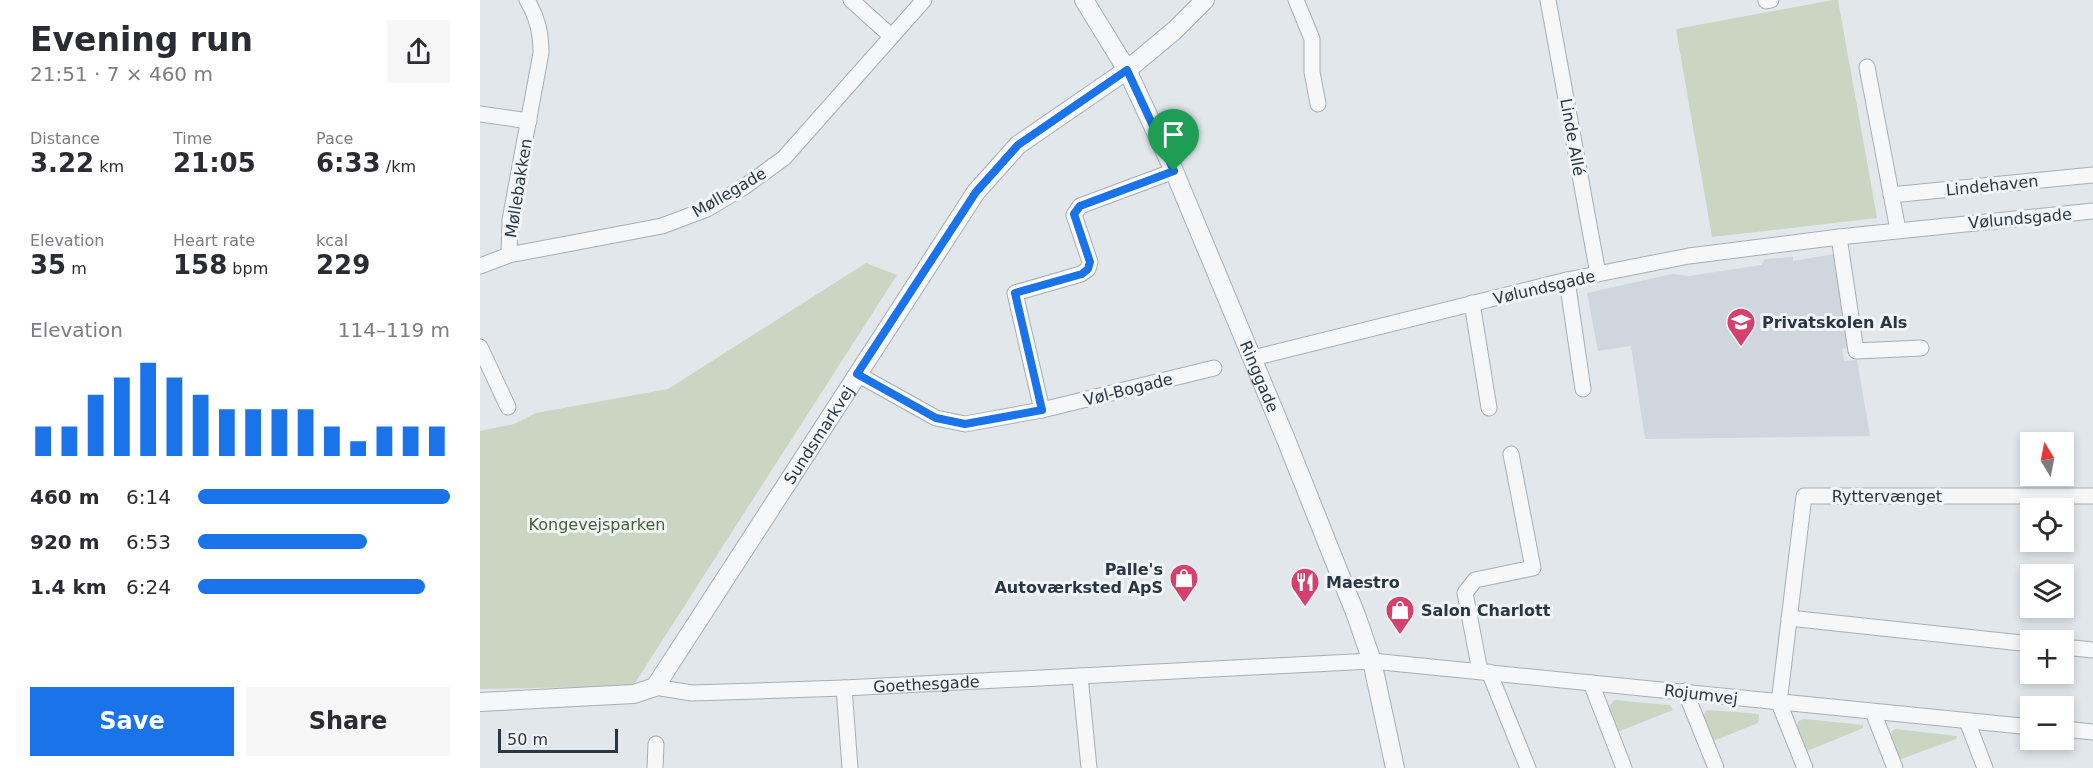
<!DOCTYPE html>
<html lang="en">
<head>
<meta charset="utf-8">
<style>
  body { margin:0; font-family:"DejaVu Sans",sans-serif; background:#f7f7f7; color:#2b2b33; height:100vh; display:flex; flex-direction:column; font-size:22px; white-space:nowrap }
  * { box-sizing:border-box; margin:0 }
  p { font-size:20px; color:#7c7c81 }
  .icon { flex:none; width:33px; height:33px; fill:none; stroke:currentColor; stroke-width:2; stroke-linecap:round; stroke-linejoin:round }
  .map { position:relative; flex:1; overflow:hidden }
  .drawer { display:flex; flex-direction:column; background:#fff; width:480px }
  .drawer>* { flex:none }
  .needle { width:39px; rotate:350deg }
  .controls { position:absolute; left:1540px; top:432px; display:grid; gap:12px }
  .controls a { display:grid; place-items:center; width:54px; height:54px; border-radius:0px; background:#fff; box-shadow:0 3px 9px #0003; font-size:30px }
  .scale { position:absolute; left:18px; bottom:15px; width:120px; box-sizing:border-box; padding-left:6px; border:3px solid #293744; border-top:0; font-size:16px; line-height:21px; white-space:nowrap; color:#293744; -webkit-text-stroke:4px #f1f5f8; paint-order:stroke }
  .pin { position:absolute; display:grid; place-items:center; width:51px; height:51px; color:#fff; margin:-62px -26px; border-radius:50% 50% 50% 0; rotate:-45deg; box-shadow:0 0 6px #0007 }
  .pin .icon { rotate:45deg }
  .round { display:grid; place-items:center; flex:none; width:63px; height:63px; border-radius:0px; background:#f7f7f7 }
  .summary { display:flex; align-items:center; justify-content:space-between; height:102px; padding:0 30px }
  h1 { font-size:33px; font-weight:700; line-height:45px }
  .metrics { display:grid; grid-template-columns:repeat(3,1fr); gap:9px; height:102px; padding:6px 30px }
  .metrics div { display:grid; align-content:center }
  .metrics b { font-size:26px; font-weight:700 }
  .metrics small { font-size:16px; font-weight:400 }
  .metrics p { font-size:16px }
  .chart { height:168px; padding:12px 30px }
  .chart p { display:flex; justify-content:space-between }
  .chart svg { width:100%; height:108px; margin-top:6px; stroke:#1a73e8; stroke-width:6 }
  .action { display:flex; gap:12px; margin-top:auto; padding:12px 30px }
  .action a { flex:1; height:69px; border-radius:0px; background:#1a73e8; color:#fff; font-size:24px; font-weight:700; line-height:69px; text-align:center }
  .action a+a { background:#f7f7f7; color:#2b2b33 }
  ul { padding:0 30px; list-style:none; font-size:20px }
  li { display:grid; grid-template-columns:96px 72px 1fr; align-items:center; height:45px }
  li i { height:15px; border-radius:8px; background:#1a73e8 }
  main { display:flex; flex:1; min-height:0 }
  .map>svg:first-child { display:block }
</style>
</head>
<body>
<main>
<section class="drawer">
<div class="summary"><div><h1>Evening run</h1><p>21:51 · 7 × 460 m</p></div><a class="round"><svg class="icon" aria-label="share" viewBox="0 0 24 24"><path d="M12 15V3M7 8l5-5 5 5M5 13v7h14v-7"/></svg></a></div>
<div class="metrics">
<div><p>Distance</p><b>3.22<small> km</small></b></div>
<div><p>Time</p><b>21:05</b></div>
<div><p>Pace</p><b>6:33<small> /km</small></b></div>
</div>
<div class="metrics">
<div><p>Elevation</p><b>35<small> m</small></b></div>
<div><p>Heart rate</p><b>158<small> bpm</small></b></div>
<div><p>kcal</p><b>229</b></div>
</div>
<div class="chart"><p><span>Elevation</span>114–119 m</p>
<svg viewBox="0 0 160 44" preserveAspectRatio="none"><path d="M5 44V32M15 44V32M25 44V19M35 44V12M45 44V6M55 44V12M65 44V19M75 44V25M85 44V25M95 44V25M105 44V25M115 44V32M125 44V38M135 44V32M145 44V32M155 44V32"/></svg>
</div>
<ul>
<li><b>460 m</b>6:14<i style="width:100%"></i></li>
<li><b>920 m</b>6:53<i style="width:67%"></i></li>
<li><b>1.4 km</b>6:24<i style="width:90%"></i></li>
</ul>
<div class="action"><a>Save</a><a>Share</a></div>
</section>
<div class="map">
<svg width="1613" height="768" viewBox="0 0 1613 768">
  <rect width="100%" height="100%" fill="#e1e7eb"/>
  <polygon fill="#cfd6dd" points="1354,254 1371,347 1362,349 1364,361 1377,360 1390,436 1165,439 1151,346 1118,351 1107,293 1192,274 1209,276 1281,265 1285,259 1313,257 1313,261"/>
  <g fill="#cad5c2">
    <polygon points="1353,0 1358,0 1397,218 1232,237 1196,29"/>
    <polygon points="386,263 417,275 153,686 0,689 0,431 34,424 56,413 188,389"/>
    <polygon points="1134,700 1190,705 1193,710 1137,732 1130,714 1129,707"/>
    <polygon points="1230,710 1279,714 1278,723 1231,742 1222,718 1226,711"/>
    <polygon points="1324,719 1383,725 1383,728 1325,752 1316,728 1319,721"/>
    <polygon points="1415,729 1477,736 1476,739 1418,760 1410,739 1412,731"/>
  </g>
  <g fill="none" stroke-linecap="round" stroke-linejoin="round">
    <g stroke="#a6afb6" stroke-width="17">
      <g id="minor">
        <polyline points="371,0 411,36"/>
        <polyline points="816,0 832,39 832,72 838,104"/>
        <polyline points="1068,0 1118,274"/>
        <polyline points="1286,1 1291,0"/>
        <polyline points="1387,67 1418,230"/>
        <polyline points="0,114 49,121"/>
        <polyline points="1411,195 1613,175"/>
        <polyline points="1359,237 1376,351 1441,348"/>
        <path d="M29,255L30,220L61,53C61,32 57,17 47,0"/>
        <polyline points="0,266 29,255 182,226 227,209 264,187 304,158 444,0"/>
        <polyline points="1087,280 1103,389"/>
        <polyline points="992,303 1009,408"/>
        <polyline points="0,347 28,407"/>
        <polyline points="773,358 1087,280 1209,256 1359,237 1613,211"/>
        <polyline points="377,374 456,418 485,424 562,410 734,368"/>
        <polyline points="562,410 535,293 601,274 608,269 610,262 594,215 600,206 694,171"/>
        <polyline points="1309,618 1551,644"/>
        <polyline points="1584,647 1613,650"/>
        <polyline points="1000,671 985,593 995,580 1053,568 1031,454"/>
        <polyline points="1009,672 1048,768"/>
        <polyline points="600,676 609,768"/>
        <polyline points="1111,683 1144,768"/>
        <path id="s1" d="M175,687L212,693L364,688L892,661L1551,727"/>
        <polyline points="364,688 370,768"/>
        <polyline points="1205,691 1236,768"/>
        <polyline points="1393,712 1415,768"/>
        <polyline points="1487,721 1505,768"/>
        <polyline points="1584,729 1613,732"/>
        <polyline points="175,768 176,744"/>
        <polyline points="1325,768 1299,703 1324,496 1613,496"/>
      </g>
    </g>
    <g stroke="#a6afb6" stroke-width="20">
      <g id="tertiary">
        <path id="s2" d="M604,0L647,70L694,171L805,437L876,615L892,661L915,768"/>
        <path id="s3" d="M0,702L154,694L175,687L496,192L538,145L647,70L695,30L725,0"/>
      </g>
    </g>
    <use href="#minor" stroke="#f5f7f9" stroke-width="15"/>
    <use href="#tertiary" stroke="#f5f7f9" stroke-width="18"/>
  </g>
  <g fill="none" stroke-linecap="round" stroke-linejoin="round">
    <g stroke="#fff" stroke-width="12">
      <polygon id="route" points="647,70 694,171 600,206 594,214 610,262 608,269 602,274 535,293 562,410 485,424 456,418 377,374 496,192 538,145"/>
    </g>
    <use href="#route" stroke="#1a73e8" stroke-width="8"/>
  </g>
  <defs>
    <g id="school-pin" transform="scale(1.5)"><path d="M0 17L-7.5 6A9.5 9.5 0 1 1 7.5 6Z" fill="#d6406d" stroke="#f1f5f8"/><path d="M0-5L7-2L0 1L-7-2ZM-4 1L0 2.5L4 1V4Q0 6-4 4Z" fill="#fff"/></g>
    <g id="shop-pin" transform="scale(1.5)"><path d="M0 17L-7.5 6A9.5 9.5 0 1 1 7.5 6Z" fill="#d6406d" stroke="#f1f5f8"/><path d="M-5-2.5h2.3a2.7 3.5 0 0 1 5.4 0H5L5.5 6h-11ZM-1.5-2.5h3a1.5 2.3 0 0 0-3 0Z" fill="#fff"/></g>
    <g id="restaurant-pin" transform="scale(1.5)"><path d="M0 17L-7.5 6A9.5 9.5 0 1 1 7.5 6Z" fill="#d6406d" stroke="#f1f5f8"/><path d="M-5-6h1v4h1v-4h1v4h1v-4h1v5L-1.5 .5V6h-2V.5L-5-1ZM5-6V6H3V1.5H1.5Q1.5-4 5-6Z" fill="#fff"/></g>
  </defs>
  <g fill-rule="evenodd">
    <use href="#school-pin" x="1261" y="322"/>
    <use href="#shop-pin" x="704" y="578"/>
    <use href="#restaurant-pin" x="825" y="582"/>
    <use href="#shop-pin" x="920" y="610"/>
  </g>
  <g text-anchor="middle" stroke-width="6" stroke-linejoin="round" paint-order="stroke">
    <g font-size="16" fill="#293744" stroke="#f1f5f8">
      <text transform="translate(1093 137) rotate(80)" y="6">Linde Allé</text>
      <text transform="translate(1512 185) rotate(-6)" y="6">Lindehaven</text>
      <text transform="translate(38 188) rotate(-81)" y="6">Møllebakken</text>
      <text transform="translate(249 192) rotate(-30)" y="6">Møllegade</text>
      <text transform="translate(1540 218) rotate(-5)" y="6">Vølundsgade</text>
      <text transform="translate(1064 287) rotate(-13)" y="6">Vølundsgade</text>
      <text dy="6" stroke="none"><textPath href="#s2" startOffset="416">Ringgade</textPath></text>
      <text transform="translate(648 389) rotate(-14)" y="6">Vøl-Bogade</text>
      <text dy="6" stroke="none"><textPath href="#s3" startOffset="477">Sundsmarkvej</textPath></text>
      <text x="1407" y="502">Ryttervænget</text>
      <text dy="6" stroke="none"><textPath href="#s1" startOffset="272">Goethesgade</textPath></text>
      <text transform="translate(1221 694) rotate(7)" y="6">Rojumvej</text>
    </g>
    <g font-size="16" font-weight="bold" fill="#293744" stroke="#f1f5f8" text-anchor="start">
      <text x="1282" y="328">Privatskolen Als</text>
      <text x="683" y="575" text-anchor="end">Palle's<tspan x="683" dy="18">Autoværksted ApS</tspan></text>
      <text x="846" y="588">Maestro</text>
      <text x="941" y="616">Salon Charlott</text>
    </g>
    <g font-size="16" fill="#446035" stroke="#f1f5f8">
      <text x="117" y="530">Kongevejsparken</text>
    </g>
  </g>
</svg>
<div class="controls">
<a><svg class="needle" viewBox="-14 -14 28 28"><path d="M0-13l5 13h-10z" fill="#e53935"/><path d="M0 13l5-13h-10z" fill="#7c7c81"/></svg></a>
<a><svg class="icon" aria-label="locate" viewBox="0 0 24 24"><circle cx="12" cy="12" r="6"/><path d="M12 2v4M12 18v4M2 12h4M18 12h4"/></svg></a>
<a><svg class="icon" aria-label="layers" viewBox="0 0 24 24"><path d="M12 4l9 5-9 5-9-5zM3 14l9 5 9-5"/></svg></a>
<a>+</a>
<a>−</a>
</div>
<div class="scale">50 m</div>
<div class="pin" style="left:694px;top:171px;background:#1e9e55"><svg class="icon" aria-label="arrive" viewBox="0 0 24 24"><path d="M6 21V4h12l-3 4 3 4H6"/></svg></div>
</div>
</main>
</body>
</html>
